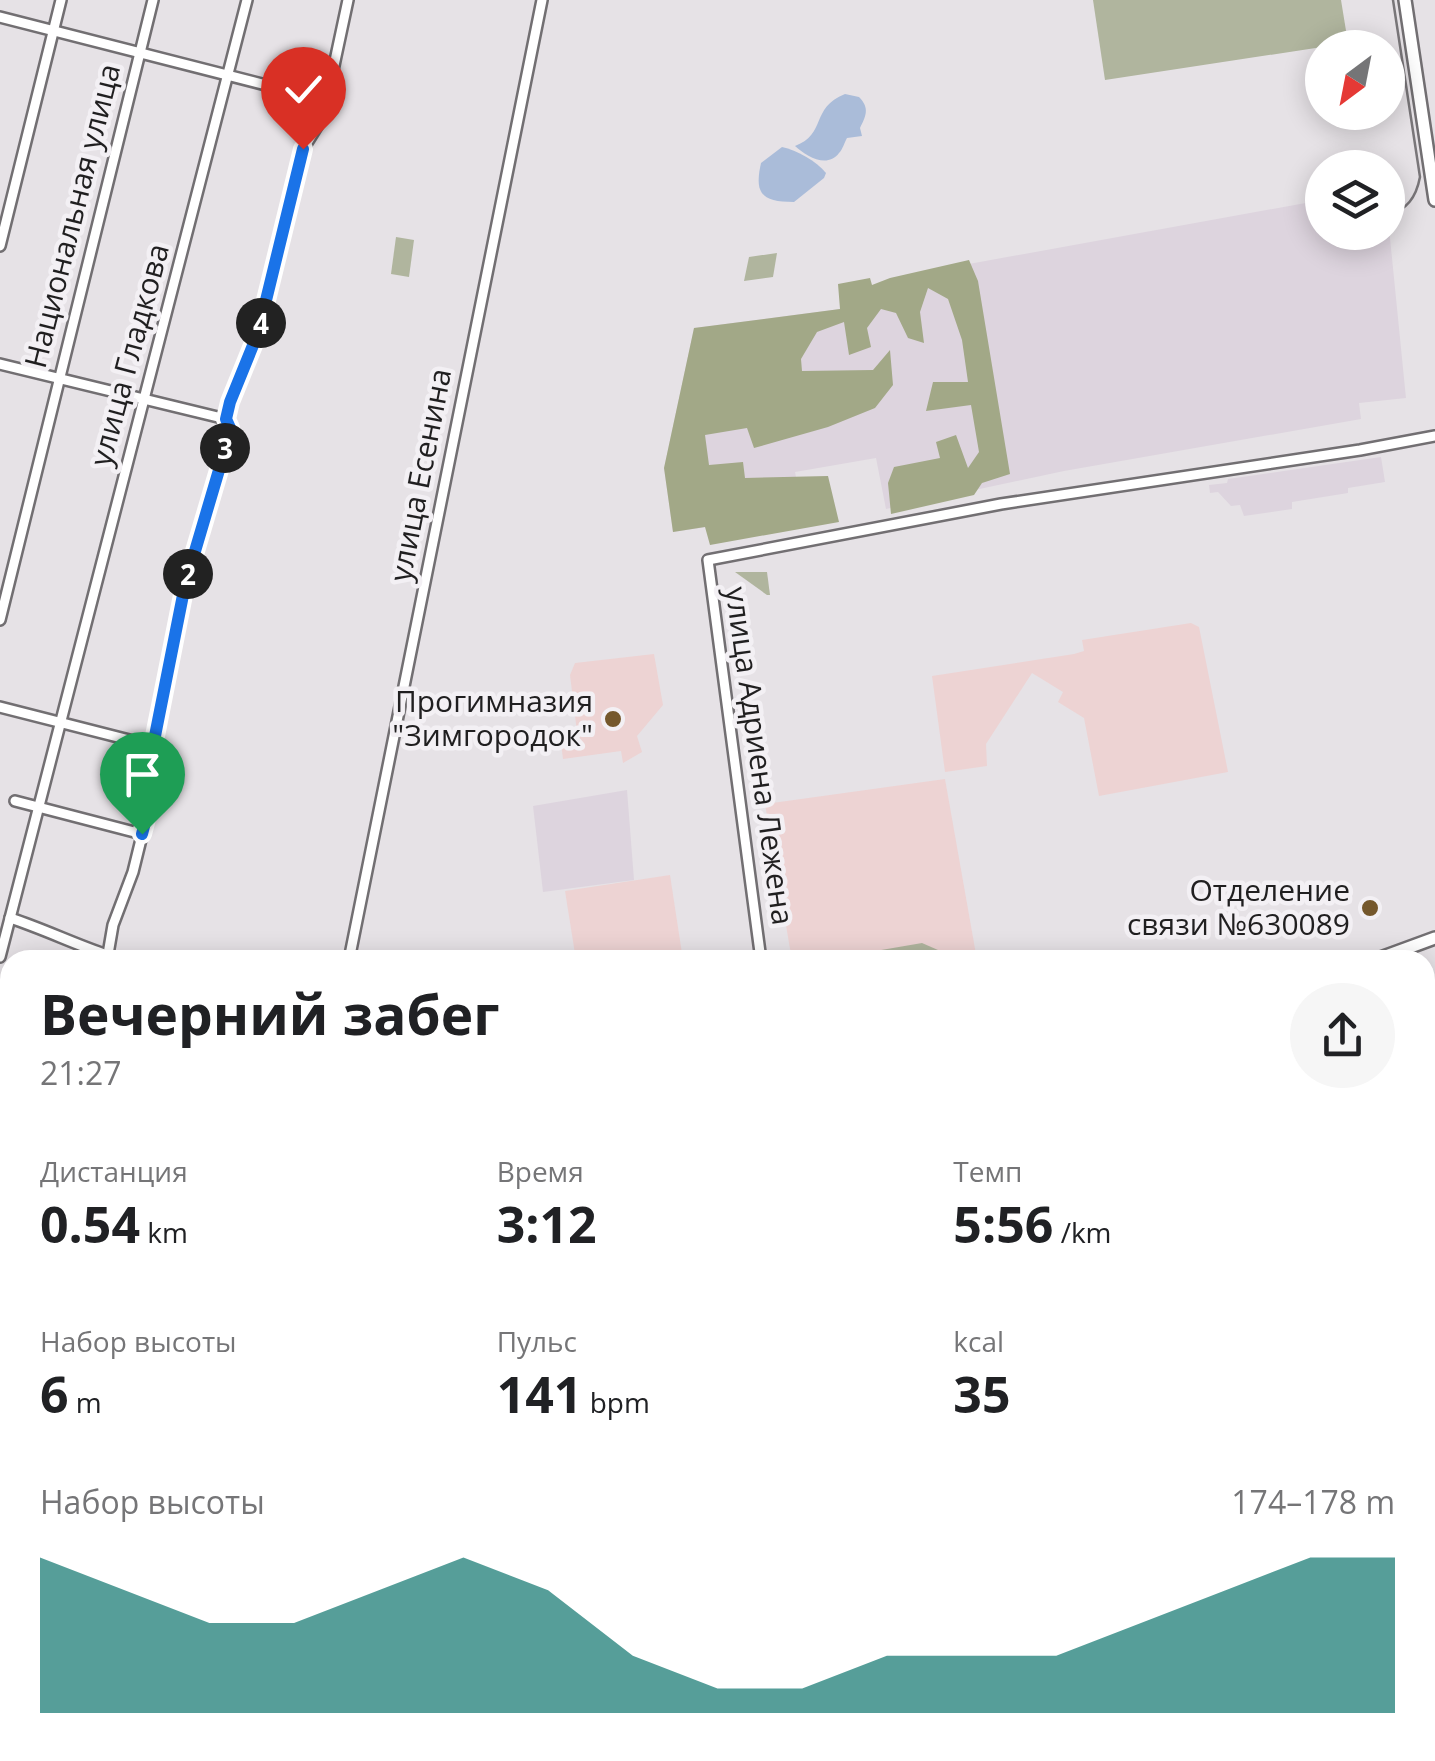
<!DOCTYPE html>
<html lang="ru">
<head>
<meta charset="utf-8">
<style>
  body { margin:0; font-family:"Open Sans",sans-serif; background:#f6f6f6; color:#202124; height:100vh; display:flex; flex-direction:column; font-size:38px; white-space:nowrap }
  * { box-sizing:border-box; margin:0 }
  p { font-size:32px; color:#757577 }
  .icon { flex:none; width:55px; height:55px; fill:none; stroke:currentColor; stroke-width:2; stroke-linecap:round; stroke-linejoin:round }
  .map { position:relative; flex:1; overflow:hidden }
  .drawer { position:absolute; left:0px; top:950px; width:1435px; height:812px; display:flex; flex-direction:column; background:#fff; border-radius:30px 30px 0 0; box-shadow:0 5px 25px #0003 }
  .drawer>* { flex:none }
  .needle { width:65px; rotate:212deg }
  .buttons { position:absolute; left:1305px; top:30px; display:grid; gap:20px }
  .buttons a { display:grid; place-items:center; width:100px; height:100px; border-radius:50%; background:#fff; box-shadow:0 5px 25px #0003; font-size:50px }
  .pin { position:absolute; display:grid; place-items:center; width:85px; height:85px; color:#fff; margin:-102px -42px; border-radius:50% 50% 50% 0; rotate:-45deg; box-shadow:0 0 10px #0007 }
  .pin .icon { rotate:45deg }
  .km { position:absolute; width:50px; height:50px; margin:-25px; border-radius:50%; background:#222; color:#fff; font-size:28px; line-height:50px; text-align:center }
  .round { display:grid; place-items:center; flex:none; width:105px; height:105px; border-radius:52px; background:#f6f6f6 }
  .summary { display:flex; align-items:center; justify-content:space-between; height:170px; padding:0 40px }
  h1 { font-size:55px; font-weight:700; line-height:75px }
  .metrics { display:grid; grid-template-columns:repeat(3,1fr); gap:15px; height:170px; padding:10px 40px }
  .metrics div { display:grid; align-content:center }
  .metrics b { font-size:50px; font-weight:700 }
  .metrics small { font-size:28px; font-weight:400 }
  .metrics p { font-size:28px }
  .chart { height:280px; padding:20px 40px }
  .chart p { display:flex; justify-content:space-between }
  .chart svg { width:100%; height:180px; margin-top:10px; fill:#0f766e; opacity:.7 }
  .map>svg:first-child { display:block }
</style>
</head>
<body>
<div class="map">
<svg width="1435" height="1761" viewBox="0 0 1435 1761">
  <rect width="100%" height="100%" fill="#e6e2e6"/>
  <g fill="#ddd4de">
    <polygon points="1322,200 1322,232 1388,232 1388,218 1406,398 1359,403 1361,419 1064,471 886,509 876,458 795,472 803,512 673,532 664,468 694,328 840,309 958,266"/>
    <polygon points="1381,457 1385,482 1348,488 1348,493 1292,502 1292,509 1244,516 1240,505 1231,506 1218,492 1210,493 1209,485 1227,483 1228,479"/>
    <polygon points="627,790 634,880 543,892 533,806"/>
  </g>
  <g fill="#edd3d3">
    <polygon points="1191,623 1199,627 1228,772 1099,796 1084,718 1058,702 1063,692 1032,673 986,744 987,766 945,772 932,676 1074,654 1084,651 1082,640"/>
    <polygon points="654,654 663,705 637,736 642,752 623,763 621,751 563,759 561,743 566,741 566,734 577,732 570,675 575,663"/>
    <polygon points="945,779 977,960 792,960 765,804"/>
    <polygon points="670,875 683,960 576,960 565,891"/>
    <polygon points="1435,1299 1435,1462 1425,1457 1425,1315"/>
    <polygon points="10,1331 10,1562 0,1547 0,1369"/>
  </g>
  <g fill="#b0b59e">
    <polygon points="1093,0 1341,0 1348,43 1105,80"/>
    <polygon points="396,237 414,240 409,277 391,274"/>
    <polygon points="777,253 773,277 744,281 749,257"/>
    <polygon points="735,572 767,572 770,595 767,595"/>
    <polygon points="922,943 938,950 942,960 854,960 858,954"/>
  </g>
  <g fill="#a2a887">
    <polygon points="969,260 978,281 1010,474 982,483 974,495 891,514 888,483 894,467 940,458 936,442 956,435 968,468 979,452 971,405 926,411 933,382 968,382 962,340 948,299 928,288 920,312 924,343 908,338 896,313 881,309 867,328 871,347 849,355 844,322 817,332 801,359 802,371 873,370 890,350 893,385 875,408 828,427 754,448 747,428 705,435 709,465 743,462 745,478 828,476 839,522 710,545 705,527 673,532 664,468 694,328 840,309 838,284 870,278 872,285 890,278"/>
    <polygon points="484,1752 534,1753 538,1761 478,1761"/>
  </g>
  <g fill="#aabcd9">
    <path d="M845,94L859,97C870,108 866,116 860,128L862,136L847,138C844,143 843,149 839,153C827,169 806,156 795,146C827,134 810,108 845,94Z"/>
    <path d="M782,147C797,150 816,161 826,173L824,178L794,202C762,202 754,194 761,163Z"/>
  </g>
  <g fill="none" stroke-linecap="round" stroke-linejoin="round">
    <g stroke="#aabcd9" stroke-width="15">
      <polyline points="546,1752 549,1761"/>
      <polyline points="460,1761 467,1752"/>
    </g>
    <g stroke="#726f72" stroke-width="14">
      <g id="minor">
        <polyline points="0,17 305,95"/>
        <polyline points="0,246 61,0"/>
        <polyline points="0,364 226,419"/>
        <polyline points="0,620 153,0"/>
        <polyline points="0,707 153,746"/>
        <polyline points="15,801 142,834"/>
        <path d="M10,918C44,929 74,944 107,955"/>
        <polyline points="0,957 247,0"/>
        <polyline points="107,960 113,925 133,872 148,811 148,782 153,746 185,585 227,443 230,428 226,419 230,402 259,333 303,149 323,117 348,0"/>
        <polyline points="349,960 542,0"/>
        <polyline points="761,960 708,560 1001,504 1360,450 1435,436"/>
        <polyline points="0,1043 10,1046"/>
        <polyline points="0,1235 10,1238"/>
        <polyline points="0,1327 5,1328"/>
        <polyline points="1435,1561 1435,1586"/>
        <polyline points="0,1577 10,1592"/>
        <polyline points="0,1658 10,1673"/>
        <polyline points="1425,1738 1435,1734"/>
        <polyline points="1145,1752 1165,1761"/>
        <polyline points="25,1761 27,1752"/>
        <polyline points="68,1761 70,1752"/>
        <polyline points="113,1761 120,1752"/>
        <polyline points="1356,1761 1382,1752"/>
      </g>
    </g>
    <g stroke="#726f72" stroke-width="16">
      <g id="major">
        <polyline points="1405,0 1435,200"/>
        <polyline points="1375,960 1435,938"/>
        <polyline points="0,1126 10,1128"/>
      </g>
    </g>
    <use href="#minor" stroke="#fff" stroke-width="9"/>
    <use href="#major" stroke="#fff" stroke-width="11"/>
    <path stroke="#797679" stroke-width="2.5" d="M1388,216C1407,209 1416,198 1420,177L1393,0"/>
  </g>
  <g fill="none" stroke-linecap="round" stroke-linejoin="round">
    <g stroke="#fff" stroke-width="20">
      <polyline id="route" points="142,834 148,811 148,782 153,746 185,585 227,443 230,428 226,419 230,402 258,333 303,149"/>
    </g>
    <use href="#route" stroke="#1a73e8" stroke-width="12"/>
  </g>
  <g fill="#75582c" stroke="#f3f0f4" stroke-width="4">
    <circle cx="613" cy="719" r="10"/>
    <circle cx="1370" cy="908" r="10"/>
  </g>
  <g text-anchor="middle" stroke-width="9" stroke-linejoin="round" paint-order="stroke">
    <g font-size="30" fill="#201f20" stroke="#f3f0f4">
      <text transform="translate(73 216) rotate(-76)" y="10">Национальная улица</text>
      <text transform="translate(130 355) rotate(-75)" y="10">улица Гладкова</text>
      <text transform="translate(421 475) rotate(-79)" y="10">улица Есенина</text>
      <text transform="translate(759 756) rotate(82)" y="10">улица Адриена Лежена</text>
    </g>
    <g font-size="30" fill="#201f20" stroke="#f3f0f4" text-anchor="end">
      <text x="593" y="712">Прогимназия<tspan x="593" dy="34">"Зимгородок"</tspan></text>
      <text x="1350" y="901">Отделение<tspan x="1350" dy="34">связи №630089</tspan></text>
    </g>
  </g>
</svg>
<div class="buttons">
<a><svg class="needle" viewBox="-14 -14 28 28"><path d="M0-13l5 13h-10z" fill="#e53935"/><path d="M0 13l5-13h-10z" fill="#757577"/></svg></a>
<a><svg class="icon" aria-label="layers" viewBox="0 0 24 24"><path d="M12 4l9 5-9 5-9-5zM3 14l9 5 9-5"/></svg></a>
</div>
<div class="pin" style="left:142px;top:834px;background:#1e9e55"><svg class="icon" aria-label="arrive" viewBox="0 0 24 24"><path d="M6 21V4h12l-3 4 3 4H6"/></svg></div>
<div class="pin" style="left:303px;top:149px;background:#d93025"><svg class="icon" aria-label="check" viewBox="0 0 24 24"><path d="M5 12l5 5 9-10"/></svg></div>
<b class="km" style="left:188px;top:574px">2</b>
<b class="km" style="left:225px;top:448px">3</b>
<b class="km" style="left:261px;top:323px">4</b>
<section class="drawer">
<div class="summary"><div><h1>Вечерний забег</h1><p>21:27</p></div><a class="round"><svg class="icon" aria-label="share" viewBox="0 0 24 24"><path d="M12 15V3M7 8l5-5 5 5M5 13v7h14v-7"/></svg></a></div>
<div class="metrics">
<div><p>Дистанция</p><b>0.54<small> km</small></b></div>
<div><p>Время</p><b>3:12</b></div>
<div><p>Темп</p><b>5:56<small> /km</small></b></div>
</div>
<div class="metrics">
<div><p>Набор высоты</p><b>6<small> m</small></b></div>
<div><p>Пульс</p><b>141<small> bpm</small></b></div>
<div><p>kcal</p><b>35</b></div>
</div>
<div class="chart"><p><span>Набор высоты</span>174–178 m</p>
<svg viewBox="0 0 160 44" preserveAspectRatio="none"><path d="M0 44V6L10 14L20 22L30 22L40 14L50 6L60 14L70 30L80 38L90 38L100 30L110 30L120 30L130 22L140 14L150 6L160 6V44z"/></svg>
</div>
</section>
</div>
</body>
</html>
